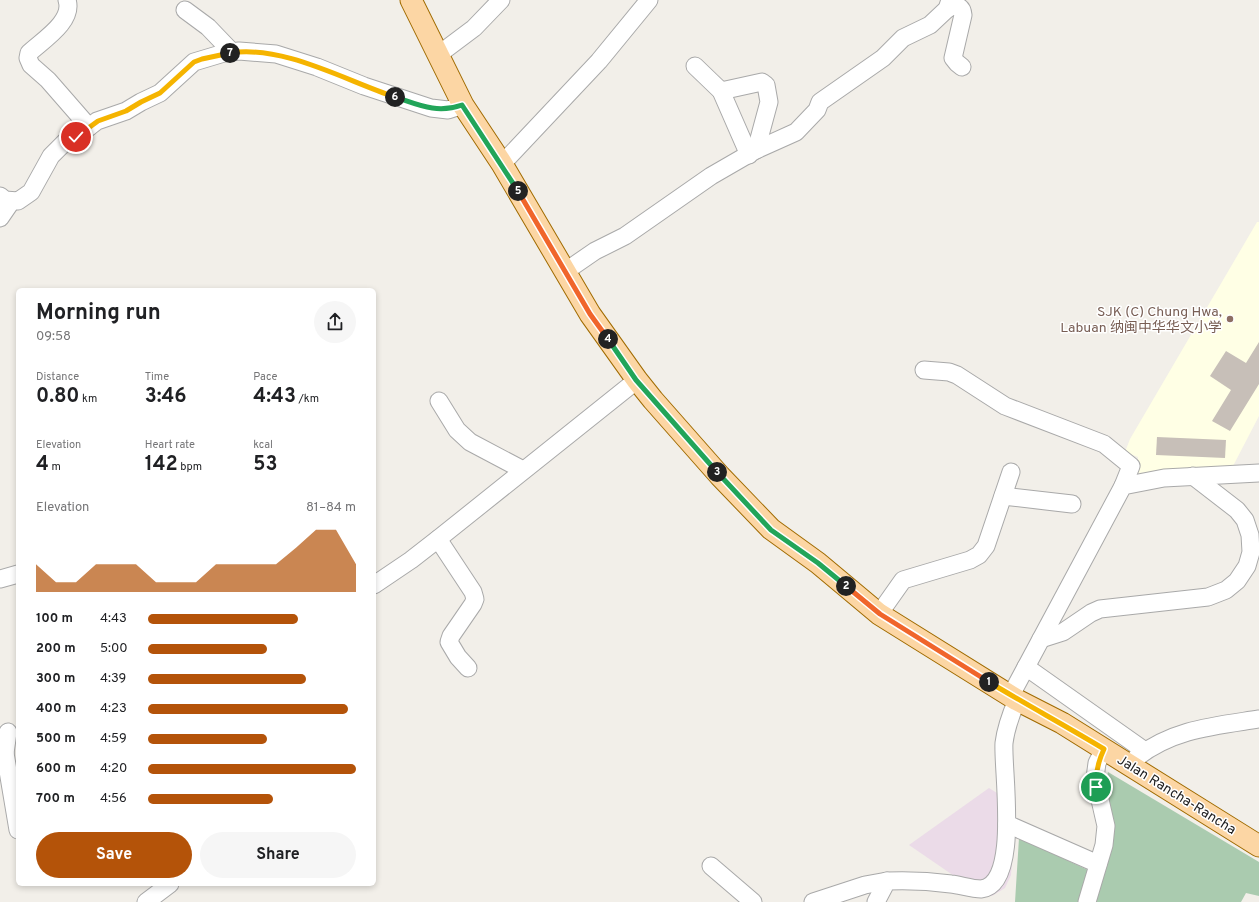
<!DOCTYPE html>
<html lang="en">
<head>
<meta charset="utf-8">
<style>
  body { margin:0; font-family:Overpass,"Noto Sans SC",sans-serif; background:#f6f6f6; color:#202124; height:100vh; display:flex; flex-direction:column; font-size:15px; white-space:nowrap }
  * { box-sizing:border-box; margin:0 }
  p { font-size:13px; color:#757577 }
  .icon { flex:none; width:22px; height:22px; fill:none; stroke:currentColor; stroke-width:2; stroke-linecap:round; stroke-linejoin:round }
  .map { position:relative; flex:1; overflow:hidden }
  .sheet { position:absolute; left:16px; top:288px; width:360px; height:598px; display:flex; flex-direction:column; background:#fff; border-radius:6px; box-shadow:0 2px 6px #0003 }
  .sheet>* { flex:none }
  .pin { position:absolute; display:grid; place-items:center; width:34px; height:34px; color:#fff; margin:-17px; border:2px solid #fff; border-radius:50%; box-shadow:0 1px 4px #0007 }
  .km { position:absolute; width:20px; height:20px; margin:-10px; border-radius:50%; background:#222; color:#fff; font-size:11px; line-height:20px; text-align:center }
  .round { display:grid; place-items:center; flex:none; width:42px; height:42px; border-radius:21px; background:#f6f6f6 }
  .overview { display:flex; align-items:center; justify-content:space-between; height:68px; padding:0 20px }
  h1 { font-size:22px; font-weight:700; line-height:30px }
  .stats { display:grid; grid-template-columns:repeat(3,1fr); gap:6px; height:68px; padding:4px 20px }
  .stats div { display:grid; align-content:center }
  .stats b { font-size:20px; font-weight:700 }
  .stats small { font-size:11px; font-weight:400 }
  .stats p { font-size:11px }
  .chart { height:112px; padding:8px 20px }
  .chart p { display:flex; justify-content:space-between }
  .chart svg { width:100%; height:72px; margin-top:4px; fill:#b45309; opacity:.7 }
  .primary-button { display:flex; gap:8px; margin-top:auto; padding:8px 20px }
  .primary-button a { flex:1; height:46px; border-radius:24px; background:#b45309; color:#fff; font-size:16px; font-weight:700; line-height:46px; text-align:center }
  .primary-button a+a { background:#f6f6f6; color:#202124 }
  ul { padding:0 20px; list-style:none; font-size:13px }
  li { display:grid; grid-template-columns:64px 48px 1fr; align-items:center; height:30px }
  li i { height:10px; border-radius:5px; background:#b45309 }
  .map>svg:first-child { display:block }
</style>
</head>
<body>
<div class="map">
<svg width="1259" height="902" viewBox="0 0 1259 902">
  <rect width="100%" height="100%" fill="#f2efe9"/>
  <polygon fill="#ebdbe8" points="989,788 1016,805 1011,875 1005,888 992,896 979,893 909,845"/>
  <polygon fill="#ffffe5" points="1257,222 1259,222 1259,416 1232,468 1137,473 1138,457 1125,452 1130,439"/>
  <polygon fill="#aacbaf" points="1108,772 1259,862 1259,896 1246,893 1241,902 1015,902 1019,838 1103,877 1115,829 1104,790"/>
  <g fill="#c7bfb8">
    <polygon points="1259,342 1259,384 1230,431 1212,421 1231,390 1210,376 1226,351 1246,363"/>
    <polygon points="1157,437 1226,440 1225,458 1156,455"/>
  </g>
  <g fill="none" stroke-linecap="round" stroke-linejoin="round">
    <g stroke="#a9a9a9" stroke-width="19">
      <g id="minor">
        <path d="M67,0C74,21 43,40 29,53L28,58L31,65L48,80L89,127"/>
        <path d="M947,9C955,4 962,5 963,15L953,58L957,63L962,67"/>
        <polyline points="185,10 208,27 232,52"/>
        <polyline points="438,55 474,28 501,0"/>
        <polyline points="695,66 721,91 749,155"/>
        <polyline points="721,91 762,82 766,85 769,102 756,150"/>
        <polyline points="502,164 599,61 649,0"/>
        <polyline points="0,196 5,200 18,201 31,192 51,156 65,142 76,137 97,121 126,111 141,102 160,93 194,62 224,53 239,51 276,54 317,67 364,86 431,108 448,110 463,105"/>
        <polyline points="0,218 11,202"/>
        <polyline points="566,271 595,251 625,236 711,176 756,150 796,132 817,110 820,102 883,58 903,38 930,25 947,9 950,0"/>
        <polyline points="924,370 949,372 957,375 1005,406 1104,444 1131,466 1123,486"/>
        <polyline points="439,401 457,430 470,442 523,470"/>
        <polyline points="1003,496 1072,504"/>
        <polyline points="438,539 473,592 475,599 473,604 451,636 449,642 458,657 468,668"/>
        <polyline points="0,579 18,574"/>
        <polyline points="374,585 411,560 438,539 637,380"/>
        <polyline points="879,614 903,580 970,560 979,555 986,546 1011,472"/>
        <polyline points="1041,639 1063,632 1091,613 1100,609 1208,597 1226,590 1237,581 1247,566 1251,552 1250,535 1245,520 1237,510 1193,476"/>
        <polyline points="1026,667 1145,751"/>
        <polyline points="1011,695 1123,486 1164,478 1259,473"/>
        <polyline points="5,753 18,830"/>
        <path d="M1136,758C1173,729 1214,726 1259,719"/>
        <polyline points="0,763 5,753 8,732"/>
        <polyline points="1007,824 1098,864"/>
        <polyline points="711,866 753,902"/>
        <polyline points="146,902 170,884"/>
        <polyline points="813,902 865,885 887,881"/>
        <path d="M876,902L887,881C909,880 929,881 951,884C960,885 972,889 981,889C1021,885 1002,769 1004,743C1006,727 1011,714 1017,700"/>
        <polyline points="1087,902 1104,845 1106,826 1095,778 1097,763 1104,749"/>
      </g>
    </g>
    <g stroke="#a06b00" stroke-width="23">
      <polyline id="major" points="411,0 463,105 502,164 590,314 637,380 653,400 720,476 771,529 818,563 879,614 1017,700 1062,723 1259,846"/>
    </g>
    <use href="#minor" stroke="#fff" stroke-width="17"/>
    <use href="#major" stroke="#fcd6a4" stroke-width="21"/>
  </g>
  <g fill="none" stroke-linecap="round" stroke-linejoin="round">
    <g stroke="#fff" stroke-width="8">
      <path id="split-1" d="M989,682C1027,705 1066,726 1104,749C1098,762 1095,773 1096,787"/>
    </g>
    <g stroke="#fff" stroke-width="8">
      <polyline id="split-2" points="846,586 880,614 989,682"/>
    </g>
    <g stroke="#fff" stroke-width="8">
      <polyline id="split-3" points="717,472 771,530 818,563 846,586"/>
    </g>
    <g stroke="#fff" stroke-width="8">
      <polyline id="split-4" points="608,339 636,380 717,472"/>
    </g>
    <g stroke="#fff" stroke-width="8">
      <polyline id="split-5" points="518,191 590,314 608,339"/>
    </g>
    <g stroke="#fff" stroke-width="8">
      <path id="split-6" d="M395,97C419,105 437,114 462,105L518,191"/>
    </g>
    <g stroke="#fff" stroke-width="8">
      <path id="split-7" d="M230,53C284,45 344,80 395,97"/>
    </g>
    <g stroke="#fff" stroke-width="8">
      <polyline id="split-8" points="76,137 98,121 126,111 141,102 160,93 194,62 202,59 230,53"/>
    </g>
    <use href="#split-1" stroke="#f5b400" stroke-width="5"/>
    <use href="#split-2" stroke="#f0652b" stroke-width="5"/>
    <use href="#split-3" stroke="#22a559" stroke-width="5"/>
    <use href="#split-4" stroke="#22a559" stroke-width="5"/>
    <use href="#split-5" stroke="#f0652b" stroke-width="5"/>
    <use href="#split-6" stroke="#22a559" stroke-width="5"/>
    <use href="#split-7" stroke="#f5b400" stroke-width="5"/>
    <use href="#split-8" stroke="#f5b400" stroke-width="5"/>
  </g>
  <circle fill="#8d6e63" stroke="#fff" stroke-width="1.5" cx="1230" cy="319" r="4"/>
  <g text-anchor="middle" stroke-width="3" stroke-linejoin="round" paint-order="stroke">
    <g font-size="14" fill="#785e54" stroke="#fff" text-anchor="end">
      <text x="1222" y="316">SJK (C) Chung Hwa,<tspan x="1222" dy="16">Labuan 纳闽中华华文小学</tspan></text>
    </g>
    <g font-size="14" fill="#222" stroke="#fff">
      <text transform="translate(1177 794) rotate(32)" y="5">Jalan Rancha-Rancha</text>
    </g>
  </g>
</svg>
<div class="pin" style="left:1096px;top:787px;background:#1e9e55"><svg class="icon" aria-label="arrive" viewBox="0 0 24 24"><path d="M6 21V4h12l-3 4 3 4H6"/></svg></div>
<div class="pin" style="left:76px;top:137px;background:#d93025"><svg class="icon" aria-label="check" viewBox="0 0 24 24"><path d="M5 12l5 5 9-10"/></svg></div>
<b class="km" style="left:989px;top:682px">1</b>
<b class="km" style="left:846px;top:586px">2</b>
<b class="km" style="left:717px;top:472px">3</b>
<b class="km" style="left:608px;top:339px">4</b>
<b class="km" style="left:518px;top:191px">5</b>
<b class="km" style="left:395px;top:97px">6</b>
<b class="km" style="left:230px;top:53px">7</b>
<section class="sheet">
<div class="overview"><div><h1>Morning run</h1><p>09:58</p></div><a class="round"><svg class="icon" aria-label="share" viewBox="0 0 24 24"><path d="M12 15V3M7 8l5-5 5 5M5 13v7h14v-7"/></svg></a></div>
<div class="stats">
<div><p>Distance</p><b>0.80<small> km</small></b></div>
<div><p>Time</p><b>3:46</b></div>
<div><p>Pace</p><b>4:43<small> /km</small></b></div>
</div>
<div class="stats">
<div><p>Elevation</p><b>4<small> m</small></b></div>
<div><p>Heart rate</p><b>142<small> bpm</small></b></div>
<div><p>kcal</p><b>53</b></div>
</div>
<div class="chart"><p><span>Elevation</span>81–84 m</p>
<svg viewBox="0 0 160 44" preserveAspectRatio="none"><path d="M0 44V27L10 38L20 38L30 27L40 27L50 27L60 38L70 38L80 38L90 27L100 27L110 27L120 27L130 17L140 6L150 6L160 27V44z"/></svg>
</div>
<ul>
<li><b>100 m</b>4:43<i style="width:72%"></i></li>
<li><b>200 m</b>5:00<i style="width:57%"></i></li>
<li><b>300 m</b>4:39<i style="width:76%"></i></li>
<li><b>400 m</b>4:23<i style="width:96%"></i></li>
<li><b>500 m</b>4:59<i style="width:57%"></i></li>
<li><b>600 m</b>4:20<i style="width:100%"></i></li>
<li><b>700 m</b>4:56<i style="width:60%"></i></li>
</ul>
<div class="primary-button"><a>Save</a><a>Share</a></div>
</section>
</div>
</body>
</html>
